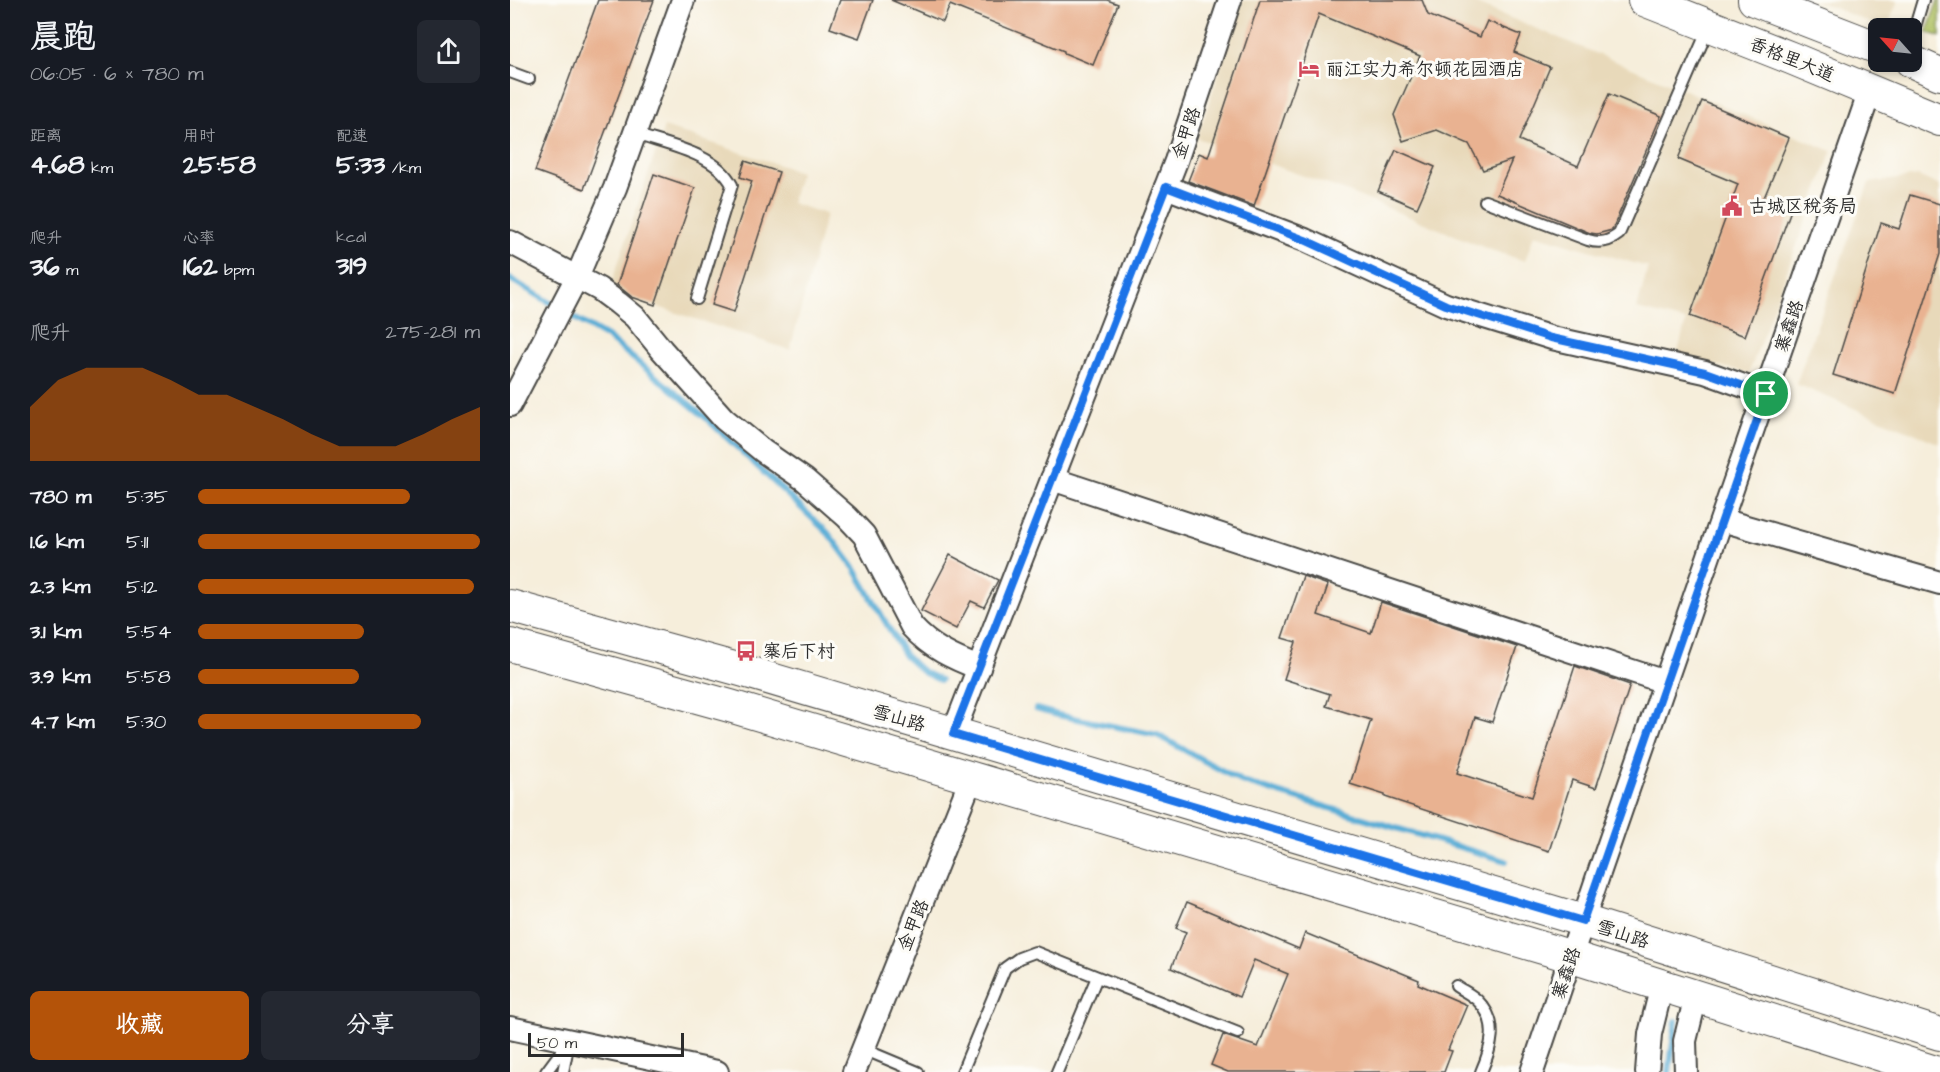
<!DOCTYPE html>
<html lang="zh">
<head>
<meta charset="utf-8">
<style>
  body { margin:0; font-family:"Architects Daughter","LXGW WenKai TC",sans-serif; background:#242831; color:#f1f3f6; height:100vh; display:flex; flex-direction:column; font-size:22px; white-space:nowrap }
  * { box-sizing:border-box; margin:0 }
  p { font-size:20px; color:#9ea1a6 }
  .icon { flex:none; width:33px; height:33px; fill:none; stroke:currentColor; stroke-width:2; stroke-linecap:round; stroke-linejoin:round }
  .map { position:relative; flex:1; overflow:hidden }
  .details { display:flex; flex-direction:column; background:#171b24; width:510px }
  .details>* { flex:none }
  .needle { width:39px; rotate:297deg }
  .tools { position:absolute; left:1358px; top:18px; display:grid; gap:12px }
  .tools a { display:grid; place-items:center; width:54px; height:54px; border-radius:9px; background:#171b24; box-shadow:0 3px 9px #0003; font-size:30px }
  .scale { position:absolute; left:18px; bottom:15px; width:156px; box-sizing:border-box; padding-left:6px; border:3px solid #2b2b2b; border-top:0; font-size:16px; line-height:21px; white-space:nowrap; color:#2b2b2b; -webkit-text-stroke:4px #fdfcf7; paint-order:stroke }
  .pin { position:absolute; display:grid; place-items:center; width:51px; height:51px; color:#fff; margin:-26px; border:3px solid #fff; border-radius:50%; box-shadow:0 2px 6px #0007 }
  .round { display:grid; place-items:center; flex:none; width:63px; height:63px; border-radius:9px; background:#242831 }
  .headline { display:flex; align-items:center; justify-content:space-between; height:102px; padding:0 30px }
  h1 { font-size:33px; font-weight:700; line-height:45px }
  .metrics { display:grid; grid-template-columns:repeat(3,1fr); gap:9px; height:102px; padding:6px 30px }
  .metrics div { display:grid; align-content:center }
  .metrics b { font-size:26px; font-weight:700 }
  .metrics small { font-size:16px; font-weight:400 }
  .metrics p { font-size:16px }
  .chart { height:168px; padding:12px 30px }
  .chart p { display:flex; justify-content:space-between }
  .chart svg { width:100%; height:108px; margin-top:6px; fill:#b45309; opacity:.7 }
  .action { display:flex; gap:12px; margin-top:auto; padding:12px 30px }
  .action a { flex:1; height:69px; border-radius:9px; background:#b45309; color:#fff; font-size:24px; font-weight:700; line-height:69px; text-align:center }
  .action a+a { background:#242831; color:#f1f3f6 }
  ul { padding:0 30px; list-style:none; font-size:20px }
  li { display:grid; grid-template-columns:96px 72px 1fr; align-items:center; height:45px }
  li i { height:15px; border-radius:8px; background:#b45309 }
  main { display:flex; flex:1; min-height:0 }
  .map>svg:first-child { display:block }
</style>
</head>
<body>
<main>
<section class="details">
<div class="headline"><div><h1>晨跑</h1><p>06:05 · 6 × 780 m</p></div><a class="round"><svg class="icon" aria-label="share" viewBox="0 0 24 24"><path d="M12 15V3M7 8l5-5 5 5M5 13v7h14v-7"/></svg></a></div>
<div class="metrics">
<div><p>距离</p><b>4.68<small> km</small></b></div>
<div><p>用时</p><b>25:58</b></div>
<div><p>配速</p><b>5:33<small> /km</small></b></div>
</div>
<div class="metrics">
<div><p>爬升</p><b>36<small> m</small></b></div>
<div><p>心率</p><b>162<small> bpm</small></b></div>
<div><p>kcal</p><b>319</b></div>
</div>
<div class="chart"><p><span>爬升</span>275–281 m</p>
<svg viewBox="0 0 160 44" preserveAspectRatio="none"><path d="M0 44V22L10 11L20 6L30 6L40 6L50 11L60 17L70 17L80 22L90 27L100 33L110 38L120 38L130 38L140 33L150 27L160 22V44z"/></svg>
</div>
<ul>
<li><b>780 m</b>5:35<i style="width:75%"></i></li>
<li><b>1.6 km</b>5:11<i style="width:100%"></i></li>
<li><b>2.3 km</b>5:12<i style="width:98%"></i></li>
<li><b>3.1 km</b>5:54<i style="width:59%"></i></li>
<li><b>3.9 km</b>5:58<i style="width:57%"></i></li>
<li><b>4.7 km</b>5:30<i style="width:79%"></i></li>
</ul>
<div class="action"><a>收藏</a><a>分享</a></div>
</section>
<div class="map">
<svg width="1430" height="1072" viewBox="0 0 1430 1072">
  <rect width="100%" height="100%" fill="#fdfcf7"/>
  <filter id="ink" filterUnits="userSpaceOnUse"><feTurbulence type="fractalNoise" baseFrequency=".0167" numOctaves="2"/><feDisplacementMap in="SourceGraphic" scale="12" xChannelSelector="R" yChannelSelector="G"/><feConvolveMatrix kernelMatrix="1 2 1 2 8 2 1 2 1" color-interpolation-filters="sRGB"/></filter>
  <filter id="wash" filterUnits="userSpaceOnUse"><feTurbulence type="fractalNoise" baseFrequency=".008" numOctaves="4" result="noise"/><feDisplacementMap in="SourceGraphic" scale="24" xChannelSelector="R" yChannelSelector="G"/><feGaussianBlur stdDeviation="1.35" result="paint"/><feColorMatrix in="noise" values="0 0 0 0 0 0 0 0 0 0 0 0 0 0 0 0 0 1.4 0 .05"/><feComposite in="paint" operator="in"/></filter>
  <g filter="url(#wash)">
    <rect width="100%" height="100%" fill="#f6eedb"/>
    <g fill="#e8d9ba">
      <polygon points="733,0 957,0 1322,151 1239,373 1167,356 1176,321 1127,309 1138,267 1024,234 1015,261 978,249 836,191 687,138"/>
      <polygon points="1305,0 1388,0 1377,28 1373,28"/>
      <polygon points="154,127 290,172 281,203 316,214 280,350 99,291"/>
      <polygon points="1408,176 1430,186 1430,444 1286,384 1359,183"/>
    </g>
    <polygon fill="#b1c366" stroke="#6e7748" stroke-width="1.5" points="1428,0 1430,0 1430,37 1417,32"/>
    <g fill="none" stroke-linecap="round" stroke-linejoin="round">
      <g stroke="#5aadd6" stroke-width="6">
        <polyline points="0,279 46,306"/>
        <polyline points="54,312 97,337 194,416 318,533 345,569 395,656 413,672 430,680"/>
        <polyline points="526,709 548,715 647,735 733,782 996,861"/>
        <polyline points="1159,1072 1166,1021"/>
      </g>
    </g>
    <g id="blocks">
      <g fill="#e9b291">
        <polygon points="88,0 144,0 74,189 25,171"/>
        <polygon points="330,0 363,0 349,38 320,28"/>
        <polygon points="381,0 597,0 608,4 583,65 554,53 554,51 440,5 433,22"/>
        <polygon points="750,0 912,0 918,15 970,37 977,21 1011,35 1004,52 1040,67 1009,140 1068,166 1099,94 1151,116 1102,230 1087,234 1080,233 987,194 1002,160 973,170 959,144 927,130 893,141 884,115 910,56 809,14 744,206 678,181 689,153 698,157"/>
        <polygon points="1192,101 1279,138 1253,200 1281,210 1235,336 1180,316 1228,184 1168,159"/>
        <polygon points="886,150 925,167 907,208 868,191"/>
        <polygon points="235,161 269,172 224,312 202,305 242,181 230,177"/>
        <polygon points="144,174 185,188 145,305 122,297 107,285"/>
        <polygon points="1400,195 1430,204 1430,254 1385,394 1323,375 1371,223 1389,229"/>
        <polygon points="440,555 488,580 474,607 461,601 446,629 411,611"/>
        <polygon points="793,576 818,585 808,615 861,633 871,602 1007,647 982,722 965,717 947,773 1022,797 1065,666 1120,685 1086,788 1062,780 1039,851 875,797 875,795 840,784 861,720 816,706 820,694 774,679 786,642 772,638"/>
        <polygon points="677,902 789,949 795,933 909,980 908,984 957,1005 938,1050 942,1051 934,1072 718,1072 701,1065 713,1035 748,1047 778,974 744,960 729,997 661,968 676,932 666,928"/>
      </g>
    </g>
  </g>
  <g filter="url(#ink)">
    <use href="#blocks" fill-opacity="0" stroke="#494845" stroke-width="1.5"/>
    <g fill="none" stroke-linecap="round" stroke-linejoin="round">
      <g stroke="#494845" stroke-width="14">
        <g id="service">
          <polyline points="1401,40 1413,0"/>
          <polyline points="0,72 19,79"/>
          <path d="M125,134C156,145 206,153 222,185L187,299"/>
          <path d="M975,201L1078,240C1090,244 1099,242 1109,234L1199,27"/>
          <path d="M946,986C953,991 963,995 969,1002C990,1023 981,1049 971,1072"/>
          <polyline points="353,1049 408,1072"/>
          <polyline points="36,1072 59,1041"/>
          <polyline points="53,1072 58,1047"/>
          <polyline points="452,1072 495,968 509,958 525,952 728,1033"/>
          <polyline points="547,1072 587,977"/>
        </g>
      </g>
      <g stroke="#494845" stroke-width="26">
        <g id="minor">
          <polyline points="656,187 795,240 936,305 1042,338 1195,372 1256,394"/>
          <path d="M0,242L89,289L108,303L125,317L152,350L214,419L253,451L295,480L337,517L354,535L402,627C421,648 443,658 469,668"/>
          <polyline points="0,405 67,277 105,188 173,0"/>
          <polyline points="542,479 1155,682"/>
          <polyline points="1212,520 1430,583"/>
          <polyline points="443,734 666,161 720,0"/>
          <polyline points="0,1028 207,1072"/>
          <polyline points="344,1072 461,779"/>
          <polyline points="1022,1072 1089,873 1360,91"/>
          <polyline points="1137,1072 1140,1034 1152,985"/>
          <polyline points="1176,1072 1175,1041 1186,996"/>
        </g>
      </g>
      <g stroke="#494845" stroke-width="34">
        <g id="secondary">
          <polyline points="1134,0 1281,58 1430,120"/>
          <polyline points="1244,0 1368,48"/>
          <polyline points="1401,61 1430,74"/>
          <polyline points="0,606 231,670 1054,915 1430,1034"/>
          <polyline points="0,645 220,706 1043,951 1425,1072"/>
        </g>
      </g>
      <use href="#service" stroke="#fff" stroke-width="10"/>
      <use href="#minor" stroke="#fff" stroke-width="22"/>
      <use href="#secondary" stroke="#fff" stroke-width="32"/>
    </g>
  </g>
  <g fill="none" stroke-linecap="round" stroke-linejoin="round" filter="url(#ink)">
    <g stroke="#fff" stroke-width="12">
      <polygon id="route" points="656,187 795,240 936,305 1041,338 1195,372 1256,394 1073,921 443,734"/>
    </g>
    <use href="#route" stroke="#1a73e8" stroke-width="8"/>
  </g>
  <defs>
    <g id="hotel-bare" transform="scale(1.62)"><path d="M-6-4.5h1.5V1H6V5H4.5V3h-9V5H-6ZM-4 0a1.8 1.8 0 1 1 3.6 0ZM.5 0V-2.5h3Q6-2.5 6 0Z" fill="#d1495b" stroke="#fdfcf7" stroke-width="2.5" paint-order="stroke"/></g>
    <g id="civic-bare" transform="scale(1.62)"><path d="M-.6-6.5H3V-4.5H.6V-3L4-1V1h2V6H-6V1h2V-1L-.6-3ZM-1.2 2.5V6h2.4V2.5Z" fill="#d1495b" stroke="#fdfcf7" stroke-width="2.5" paint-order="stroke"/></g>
    <g id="bus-bare" transform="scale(1.62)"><path d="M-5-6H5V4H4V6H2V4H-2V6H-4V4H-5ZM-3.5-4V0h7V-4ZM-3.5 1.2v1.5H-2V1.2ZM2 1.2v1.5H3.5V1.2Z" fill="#d1495b" stroke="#fdfcf7" stroke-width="2.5" paint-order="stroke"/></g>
  </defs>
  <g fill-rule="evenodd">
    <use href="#hotel-bare" x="799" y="69"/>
    <use href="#civic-bare" x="1222" y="206"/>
    <use href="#bus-bare" x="236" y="651"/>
  </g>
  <g text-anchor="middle" stroke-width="6" stroke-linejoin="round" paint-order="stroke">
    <g font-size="18" fill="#2b2b2b" stroke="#fdfcf7">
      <text transform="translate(1282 59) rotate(22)" y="6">香格里大道</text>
      <text transform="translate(676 133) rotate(-71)" y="6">金甲路</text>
      <text transform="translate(1279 326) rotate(-71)" y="6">寨鑫路</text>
      <text transform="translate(389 718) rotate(16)" y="6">雪山路</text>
      <text transform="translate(403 925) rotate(-68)" y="6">金甲路</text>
      <text transform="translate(1113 934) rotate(18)" y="6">雪山路</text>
      <text transform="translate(1056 973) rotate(-71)" y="6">寨鑫路</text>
    </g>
    <g font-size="18" fill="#2b2b2b" stroke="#fdfcf7" text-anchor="start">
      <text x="816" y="75">丽江实力希尔顿花园酒店</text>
      <text x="1239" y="212">古城区税务局</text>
      <text x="253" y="657">寨后下村</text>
    </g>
  </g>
</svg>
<div class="tools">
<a><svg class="needle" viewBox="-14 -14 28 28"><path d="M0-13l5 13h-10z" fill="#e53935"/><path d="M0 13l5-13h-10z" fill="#9ea1a6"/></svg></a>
</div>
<div class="scale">50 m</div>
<div class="pin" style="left:1256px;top:394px;background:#1e9e55"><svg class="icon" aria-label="arrive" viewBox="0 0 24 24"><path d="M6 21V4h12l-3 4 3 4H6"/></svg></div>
</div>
</main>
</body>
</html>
